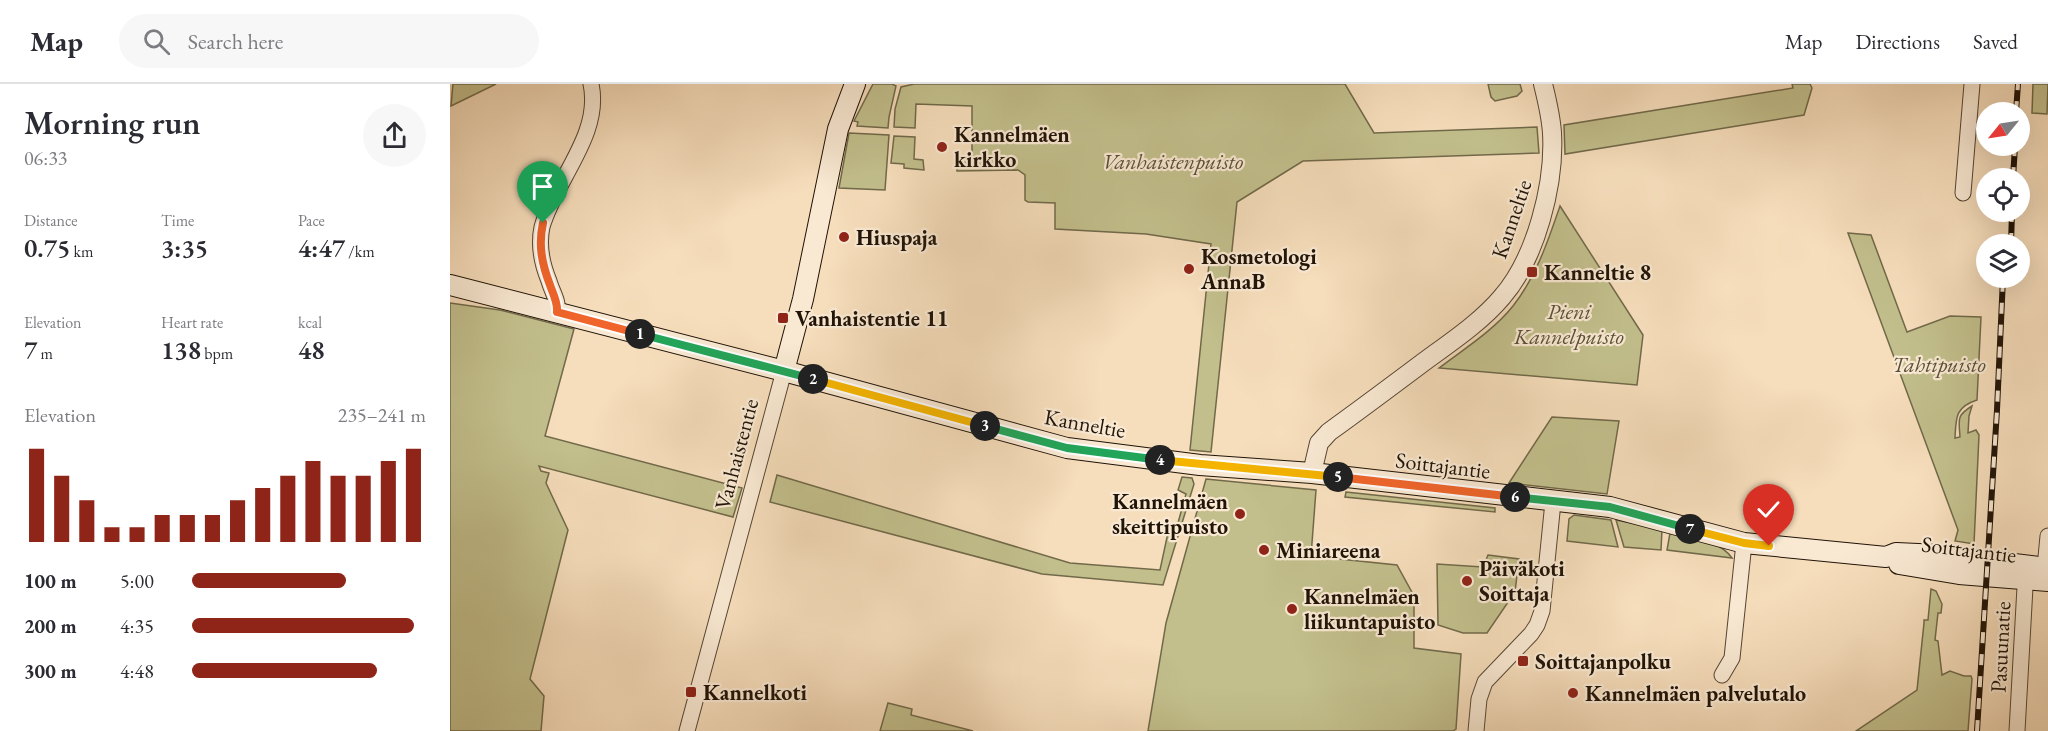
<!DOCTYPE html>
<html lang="en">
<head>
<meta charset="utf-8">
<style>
  body { margin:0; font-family:"EB Garamond",serif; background:#f7f7f7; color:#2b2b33; height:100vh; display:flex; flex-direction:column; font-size:22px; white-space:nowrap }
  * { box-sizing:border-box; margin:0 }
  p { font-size:20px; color:#7c7c81 }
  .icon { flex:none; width:33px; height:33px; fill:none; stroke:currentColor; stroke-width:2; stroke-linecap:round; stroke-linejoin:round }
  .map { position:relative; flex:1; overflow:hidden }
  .sheet { display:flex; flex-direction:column; background:#fff; width:450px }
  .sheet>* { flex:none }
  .needle { width:39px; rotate:240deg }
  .tools { position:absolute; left:1526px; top:18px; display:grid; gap:12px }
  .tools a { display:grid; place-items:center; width:54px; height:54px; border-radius:50%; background:#fff; box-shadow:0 6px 24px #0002; font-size:30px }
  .pin { position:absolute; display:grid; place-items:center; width:51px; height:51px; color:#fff; margin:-62px -26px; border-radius:50% 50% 50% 0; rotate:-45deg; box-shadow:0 0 6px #0007 }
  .pin .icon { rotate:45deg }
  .km { position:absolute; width:30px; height:30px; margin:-15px; border-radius:50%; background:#222; color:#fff; font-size:16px; line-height:30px; text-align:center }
  .round { display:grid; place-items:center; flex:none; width:63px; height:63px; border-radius:32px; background:#f7f7f7 }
  .overview { display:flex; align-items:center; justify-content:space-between; height:102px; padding:0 24px }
  h1 { font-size:33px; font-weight:600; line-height:45px }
  .metrics { display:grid; grid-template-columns:repeat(3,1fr); gap:9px; height:102px; padding:6px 24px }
  .metrics div { display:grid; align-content:center }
  .metrics b { font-size:26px; font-weight:600 }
  .metrics small { font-size:16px; font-weight:400 }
  .metrics p { font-size:16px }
  .chart { height:168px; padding:12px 24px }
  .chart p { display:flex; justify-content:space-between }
  .chart svg { width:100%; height:108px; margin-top:6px; stroke:#8f2418; stroke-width:6 }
  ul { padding:0 24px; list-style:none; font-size:20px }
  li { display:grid; grid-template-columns:96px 72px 1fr; align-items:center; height:45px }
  li i { height:15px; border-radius:8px; background:#8f2418 }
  header { display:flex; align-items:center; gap:36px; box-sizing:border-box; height:84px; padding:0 30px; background:#fff; border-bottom:2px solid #e1e1e2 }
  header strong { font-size:28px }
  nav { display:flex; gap:33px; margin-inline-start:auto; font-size:21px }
  .search { width:420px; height:54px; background:#f7f7f7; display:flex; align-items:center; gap:15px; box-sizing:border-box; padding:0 21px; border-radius:33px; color:#7c7c81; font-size:22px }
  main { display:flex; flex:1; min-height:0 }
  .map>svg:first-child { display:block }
</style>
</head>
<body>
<header>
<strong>Map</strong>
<div class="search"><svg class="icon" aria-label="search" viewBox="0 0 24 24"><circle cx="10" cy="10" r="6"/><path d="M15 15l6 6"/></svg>Search here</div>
<nav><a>Map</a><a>Directions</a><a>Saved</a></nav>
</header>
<main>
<section class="sheet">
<div class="overview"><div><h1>Morning run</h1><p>06:33</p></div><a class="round"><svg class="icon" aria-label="share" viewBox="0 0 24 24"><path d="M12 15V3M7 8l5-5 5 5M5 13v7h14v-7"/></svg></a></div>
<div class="metrics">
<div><p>Distance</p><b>0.75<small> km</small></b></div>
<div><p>Time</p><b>3:35</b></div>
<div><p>Pace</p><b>4:47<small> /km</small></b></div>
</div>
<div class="metrics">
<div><p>Elevation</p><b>7<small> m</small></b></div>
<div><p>Heart rate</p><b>138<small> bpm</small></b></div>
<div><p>kcal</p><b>48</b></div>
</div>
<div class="chart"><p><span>Elevation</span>235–241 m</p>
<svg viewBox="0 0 160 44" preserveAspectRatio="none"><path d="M5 44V6M15 44V17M25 44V27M35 44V38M45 44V38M55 44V33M65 44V33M75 44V33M85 44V27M95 44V22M105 44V17M115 44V11M125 44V17M135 44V17M145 44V11M155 44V6"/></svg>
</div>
<ul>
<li><b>100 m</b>5:00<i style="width:66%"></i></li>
<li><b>200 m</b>4:35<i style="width:95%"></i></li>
<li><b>300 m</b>4:48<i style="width:79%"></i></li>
</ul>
</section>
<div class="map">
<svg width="1598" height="647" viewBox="0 0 1598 647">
  <rect width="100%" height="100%" fill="#f6ddbb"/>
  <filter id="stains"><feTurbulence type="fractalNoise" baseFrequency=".00333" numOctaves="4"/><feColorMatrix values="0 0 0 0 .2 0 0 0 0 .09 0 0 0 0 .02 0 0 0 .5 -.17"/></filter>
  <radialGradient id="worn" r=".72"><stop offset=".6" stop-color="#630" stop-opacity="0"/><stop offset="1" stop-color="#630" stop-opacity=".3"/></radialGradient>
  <g fill="#c2bf8c" stroke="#71694a" stroke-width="1.5">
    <polygon points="3,0 46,0 1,22"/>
    <polygon points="423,0 442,0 446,2 439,33 438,44 407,42 408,38 404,37"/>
    <polygon points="464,0 895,0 924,49 1087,43 1089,69 853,77 787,118 761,368 740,366 761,160 696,150 605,145 605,119 578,118 575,116 575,91 568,86 507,87 507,79 522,78 522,22 466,20 465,44 444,43 445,25 451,3"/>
    <polygon points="1038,0 1070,0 1072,7 1067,12 1045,17 1041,13"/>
    <polygon points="1342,0 1360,0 1362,4 1354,31 1115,70 1114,41 1343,4"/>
    <polygon points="1583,0 1598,0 1597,30 1582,29"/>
    <polygon points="399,49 439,51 435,106 389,104"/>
    <polygon points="444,52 465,53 464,75 473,76 474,86 454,84 454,80 441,79"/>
    <path d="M1110,122L1193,251L1187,301L989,284C1014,265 1043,247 1063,222C1086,193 1098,157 1110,122Z"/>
    <path d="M1398,149L1421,151L1457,248L1500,232L1531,233L1527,316C1505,323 1506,334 1505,354L1510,353C1509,335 1506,332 1522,322L1519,332L1518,349L1526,346L1529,351L1524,460L1505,457L1508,446Z"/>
    <polygon points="0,219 50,226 124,245 95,352 292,404 283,433 89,382 91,387 99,389 96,399 118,446 80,595 94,612 91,647 0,647"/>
    <polygon points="1102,333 1169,337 1157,410 1059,399"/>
    <polygon points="327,391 620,479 710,486 719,444 726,446 736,410 728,406 732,393 742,394 744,400 713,501 592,490 320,418"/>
    <polygon points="756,395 866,406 861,472 947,481 964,512 964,564 1011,570 1006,645 1003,647 698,647 716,539"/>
    <polygon points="896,408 1045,424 1045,428 895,413"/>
    <polygon points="1124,431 1161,436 1168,463 1117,457 1119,435"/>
    <polygon points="1166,436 1212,445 1211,466 1174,463"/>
    <path d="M1220,449C1239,454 1270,456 1282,474L1217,466Z"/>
    <polygon points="1038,471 1069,475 1065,508 1037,549 1013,549 988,541 987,480 1033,483"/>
    <polygon points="1481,505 1486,507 1492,520 1491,529 1488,529 1485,556 1488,557 1492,591 1500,587 1514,592 1521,592 1522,595 1518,647 1406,647 1467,606 1474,539 1474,536 1478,536"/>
    <polygon points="438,619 462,625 461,631 523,647 430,647"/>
  </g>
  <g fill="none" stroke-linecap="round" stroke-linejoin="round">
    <g stroke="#564634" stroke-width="17">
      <g id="minor">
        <polyline points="1513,109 1522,0"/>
        <path d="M107,228C109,217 102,208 99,197C92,180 88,162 92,143C105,96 152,51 141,0"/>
        <polyline points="1594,494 1598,452"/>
        <polyline points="1272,591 1282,574 1294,459"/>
        <polyline points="237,647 334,287"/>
        <polyline points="1026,647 1029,615 1035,598 1081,550 1087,541 1092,527 1103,418"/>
        <polyline points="1567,647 1576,485"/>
      </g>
    </g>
    <g stroke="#564634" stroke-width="20">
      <path id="tertiary" d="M862,389L869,359L879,348C911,325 943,301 975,277C1001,258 1031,238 1052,213C1086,174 1105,100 1102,49C1101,33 1097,16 1093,0"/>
    </g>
    <g stroke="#201307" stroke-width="22">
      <g id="secondary">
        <polyline points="0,201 334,287 617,364 750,381 862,389 1160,423 1294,459 1436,473 1446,469 1490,471 1598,484"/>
        <polyline points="334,287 353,215 388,45 405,0"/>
        <polyline points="1449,480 1509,490 1598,497"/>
      </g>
    </g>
    <use href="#minor" stroke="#f9e9d3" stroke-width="15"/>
    <use href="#tertiary" stroke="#f9e9d3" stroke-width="18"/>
    <use href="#secondary" stroke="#f9e9d3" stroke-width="20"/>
    <g stroke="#201307" stroke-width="6">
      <g id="rail">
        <polyline points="1566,28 1568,0"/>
        <polyline points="1563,94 1565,62"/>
        <polyline points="1561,160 1562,128"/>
        <polyline points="1527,647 1547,326 1553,194"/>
      </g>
    </g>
    <use href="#rail" stroke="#f9e9d3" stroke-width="4" stroke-dasharray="11" stroke-linecap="butt"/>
  </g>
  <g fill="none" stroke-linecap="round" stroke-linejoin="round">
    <g stroke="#fff" stroke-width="12">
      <path id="split-1" d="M93,139C88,161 92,180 100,201C103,210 108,218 107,228L190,250"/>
    </g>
    <g stroke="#fff" stroke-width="12">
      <polyline id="split-2" points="190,250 363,295"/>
    </g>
    <g stroke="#fff" stroke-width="12">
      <polyline id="split-3" points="363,295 535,342"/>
    </g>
    <g stroke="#fff" stroke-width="12">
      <polyline id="split-4" points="535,342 617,364 710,376"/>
    </g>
    <g stroke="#fff" stroke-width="12">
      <polyline id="split-5" points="710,376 888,393"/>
    </g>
    <g stroke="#fff" stroke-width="12">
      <polyline id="split-6" points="888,393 1065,413"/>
    </g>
    <g stroke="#fff" stroke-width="12">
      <polyline id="split-7" points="1065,413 1160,423 1240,445"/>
    </g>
    <g stroke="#fff" stroke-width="12">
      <polyline id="split-8" points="1240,445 1294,459 1319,462"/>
    </g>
    <use href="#split-1" stroke="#f0652b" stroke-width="8"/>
    <use href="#split-2" stroke="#22a559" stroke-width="8"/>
    <use href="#split-3" stroke="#f5b400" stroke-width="8"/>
    <use href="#split-4" stroke="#22a559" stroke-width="8"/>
    <use href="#split-5" stroke="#f5b400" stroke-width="8"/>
    <use href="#split-6" stroke="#f0652b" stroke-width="8"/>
    <use href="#split-7" stroke="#22a559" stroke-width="8"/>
    <use href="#split-8" stroke="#f5b400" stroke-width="8"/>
  </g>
  <g fill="#8f2418" stroke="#f9e9d3" stroke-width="2">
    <circle cx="492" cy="63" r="6"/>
    <circle cx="394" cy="153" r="6"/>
    <circle cx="739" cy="185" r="6"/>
    <rect x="1076" y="182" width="12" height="12" rx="3"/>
    <rect x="327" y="228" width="12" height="12" rx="3"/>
    <circle cx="790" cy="430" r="6"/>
    <circle cx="814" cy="466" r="6"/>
    <circle cx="1017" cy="497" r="6"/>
    <circle cx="842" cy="525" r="6"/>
    <rect x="1067" y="571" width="12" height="12" rx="3"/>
    <rect x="235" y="602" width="12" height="12" rx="3"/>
    <circle cx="1123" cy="609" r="6"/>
  </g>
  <g text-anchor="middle" stroke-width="4.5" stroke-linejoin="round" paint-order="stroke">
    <g font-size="22" font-weight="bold" fill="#201307" stroke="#f9e9d3" text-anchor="start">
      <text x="504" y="58">Kannelmäen<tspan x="504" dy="25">kirkko</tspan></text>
      <text x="406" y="161">Hiuspaja</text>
      <text x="751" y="180">Kosmetologi<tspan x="751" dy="25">AnnaB</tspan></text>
      <text x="1094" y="196">Kanneltie 8</text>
      <text x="345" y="242">Vanhaistentie 11</text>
      <text x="778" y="425" text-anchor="end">Kannelmäen<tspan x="778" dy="25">skeittipuisto</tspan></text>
      <text x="826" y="474">Miniareena</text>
      <text x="1029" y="492">Päiväkoti<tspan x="1029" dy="25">Soittaja</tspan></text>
      <text x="854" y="520">Kannelmäen<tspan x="854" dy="25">liikuntapuisto</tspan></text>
      <text x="1085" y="585">Soittajanpolku</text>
      <text x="253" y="616">Kannelkoti</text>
      <text x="1135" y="617">Kannelmäen palvelutalo</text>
    </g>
    <g font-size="22" font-style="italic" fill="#594f36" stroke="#f9e9d3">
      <text x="723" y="85">Vanhaistenpuisto</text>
      <text x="1119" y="235">Pieni<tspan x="1119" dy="25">Kannelpuisto</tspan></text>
      <text x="1489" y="288">Tahtipuisto</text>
    </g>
    <g font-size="22" fill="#201307" stroke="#f9e9d3">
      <text transform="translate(1061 135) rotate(-71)" y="8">Kanneltie</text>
      <text transform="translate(635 339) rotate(10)" y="8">Kanneltie</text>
      <text transform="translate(286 370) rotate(-75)" y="8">Vanhaistentie</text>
      <text transform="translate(993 381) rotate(7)" y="8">Soittajantie</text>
      <text transform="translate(1519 465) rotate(7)" y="8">Soittajantie</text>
      <text transform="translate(1550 563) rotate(-87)" y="8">Pasuunatie</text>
    </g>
  </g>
  <rect width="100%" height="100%" filter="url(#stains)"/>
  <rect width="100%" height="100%" fill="url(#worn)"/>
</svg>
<div class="tools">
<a><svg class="needle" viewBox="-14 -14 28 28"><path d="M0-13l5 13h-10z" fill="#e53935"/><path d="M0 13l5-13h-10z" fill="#7c7c81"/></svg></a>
<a><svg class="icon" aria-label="locate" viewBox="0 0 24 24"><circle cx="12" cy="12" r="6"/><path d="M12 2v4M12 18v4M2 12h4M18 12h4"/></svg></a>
<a><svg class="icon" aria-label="layers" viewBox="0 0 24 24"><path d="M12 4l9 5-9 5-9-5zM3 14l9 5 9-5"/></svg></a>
</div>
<div class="pin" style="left:93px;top:139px;background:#1e9e55"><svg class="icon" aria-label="arrive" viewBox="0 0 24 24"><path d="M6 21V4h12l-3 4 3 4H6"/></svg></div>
<div class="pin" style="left:1319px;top:462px;background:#d93025"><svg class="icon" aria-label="check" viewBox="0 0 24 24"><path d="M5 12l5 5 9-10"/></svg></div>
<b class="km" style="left:190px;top:250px">1</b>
<b class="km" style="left:363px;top:295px">2</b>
<b class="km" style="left:535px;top:342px">3</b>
<b class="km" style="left:710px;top:376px">4</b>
<b class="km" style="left:888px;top:393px">5</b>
<b class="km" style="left:1065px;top:413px">6</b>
<b class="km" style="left:1240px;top:445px">7</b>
</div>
</main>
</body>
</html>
